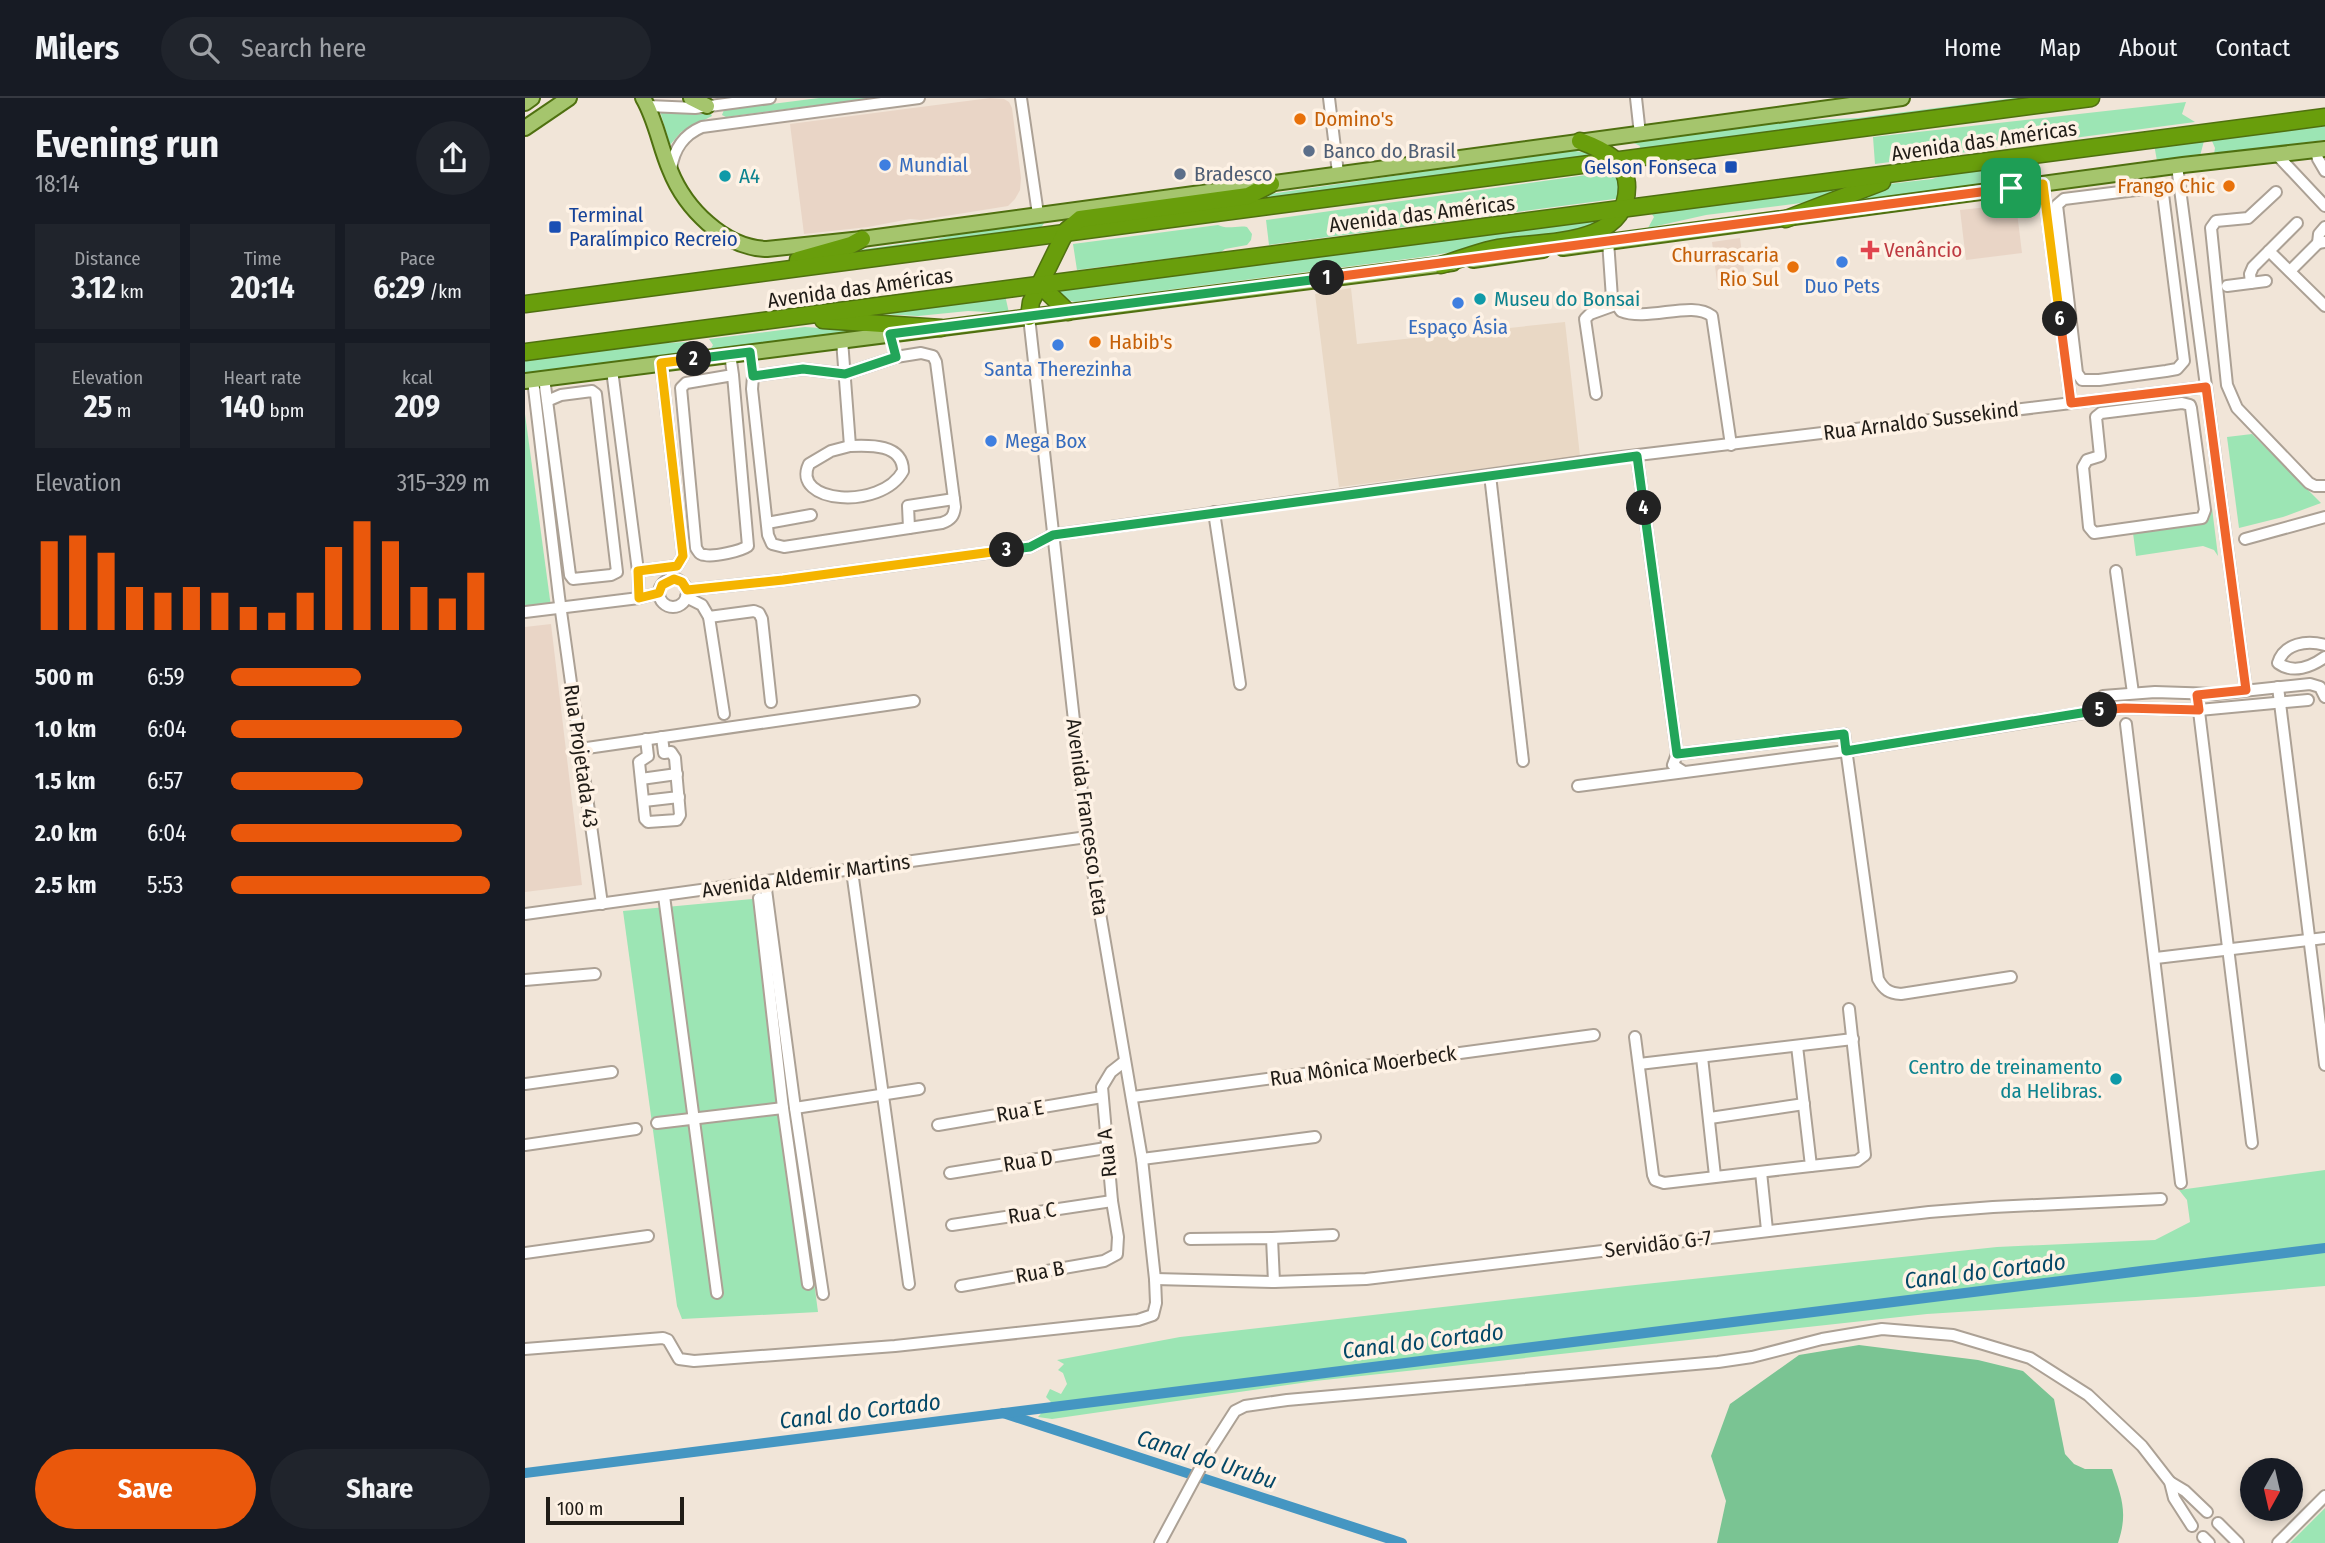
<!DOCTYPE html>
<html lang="en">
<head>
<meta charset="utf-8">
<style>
  body { margin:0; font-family:"Fira Sans Condensed",sans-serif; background:#20242c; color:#f1f3f6; height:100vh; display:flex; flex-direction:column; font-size:26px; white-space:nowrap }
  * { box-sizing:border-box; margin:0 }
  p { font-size:23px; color:#9ea1a6 }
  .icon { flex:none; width:38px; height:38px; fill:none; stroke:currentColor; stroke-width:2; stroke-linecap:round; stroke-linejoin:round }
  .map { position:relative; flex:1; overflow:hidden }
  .details { display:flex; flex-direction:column; background:#171b24; width:525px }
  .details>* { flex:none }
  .needle { width:46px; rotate:188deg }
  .buttons { position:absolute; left:1715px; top:1360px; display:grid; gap:14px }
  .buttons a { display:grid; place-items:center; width:63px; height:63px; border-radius:50%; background:#171b24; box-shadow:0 4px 10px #0003; font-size:35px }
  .scale { position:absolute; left:21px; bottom:18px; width:138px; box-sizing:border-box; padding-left:7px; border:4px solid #201c17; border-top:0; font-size:19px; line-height:24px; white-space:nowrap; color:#201c17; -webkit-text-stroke:5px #fef2e5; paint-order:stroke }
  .pin { position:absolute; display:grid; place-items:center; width:60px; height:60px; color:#fff; margin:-30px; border-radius:14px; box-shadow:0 4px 10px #0006 }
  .km { position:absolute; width:35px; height:35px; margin:-18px; border-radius:50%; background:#222; color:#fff; font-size:19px; line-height:35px; text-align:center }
  .round { display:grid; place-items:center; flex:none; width:74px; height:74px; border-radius:37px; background:#20242c }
  .summary { display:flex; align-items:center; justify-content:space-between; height:119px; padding:0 35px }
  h1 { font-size:38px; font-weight:700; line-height:52px }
  .figures { display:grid; grid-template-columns:repeat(3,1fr); gap:10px; height:119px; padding:7px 35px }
  .figures div { display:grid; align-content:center; border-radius:0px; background:#20242c; text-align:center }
  .figures b { font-size:30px; font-weight:700 }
  .figures small { font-size:19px; font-weight:400 }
  .figures p { font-size:19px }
  .chart { height:196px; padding:14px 35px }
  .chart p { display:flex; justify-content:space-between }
  .chart svg { width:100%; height:126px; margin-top:7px; stroke:#ea580c; stroke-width:6 }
  .button { display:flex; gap:14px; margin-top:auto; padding:14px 35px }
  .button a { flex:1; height:80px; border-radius:42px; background:#ea580c; color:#fff; font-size:28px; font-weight:700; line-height:80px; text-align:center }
  .button a+a { background:#20242c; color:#f1f3f6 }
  ul { padding:0 35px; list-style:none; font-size:23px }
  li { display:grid; grid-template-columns:112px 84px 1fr; align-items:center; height:52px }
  li i { height:18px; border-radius:9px; background:#ea580c }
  header { display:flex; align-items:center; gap:42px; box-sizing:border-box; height:98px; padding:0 35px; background:#171b24; border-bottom:2px solid #363941 }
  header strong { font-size:33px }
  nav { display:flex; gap:38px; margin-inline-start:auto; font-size:24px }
  .search { width:490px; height:63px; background:#20242c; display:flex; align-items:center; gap:18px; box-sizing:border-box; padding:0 24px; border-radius:38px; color:#9ea1a6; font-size:26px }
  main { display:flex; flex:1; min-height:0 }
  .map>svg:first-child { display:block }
</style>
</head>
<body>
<header>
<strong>Milers</strong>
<div class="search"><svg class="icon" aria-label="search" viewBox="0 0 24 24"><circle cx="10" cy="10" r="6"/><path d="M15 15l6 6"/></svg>Search here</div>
<nav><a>Home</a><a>Map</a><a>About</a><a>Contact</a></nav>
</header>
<main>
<section class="details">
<div class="summary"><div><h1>Evening run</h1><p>18:14</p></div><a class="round"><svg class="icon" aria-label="share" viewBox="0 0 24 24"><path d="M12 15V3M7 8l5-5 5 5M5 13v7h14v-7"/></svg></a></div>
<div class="figures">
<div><p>Distance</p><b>3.12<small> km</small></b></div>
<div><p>Time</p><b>20:14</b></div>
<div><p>Pace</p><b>6:29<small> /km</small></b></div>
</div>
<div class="figures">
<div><p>Elevation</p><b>25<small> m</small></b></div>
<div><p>Heart rate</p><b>140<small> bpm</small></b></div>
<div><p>kcal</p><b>209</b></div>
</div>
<div class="chart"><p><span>Elevation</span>315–329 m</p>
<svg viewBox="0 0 160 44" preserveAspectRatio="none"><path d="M5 44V13M15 44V11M25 44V17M35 44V29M45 44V31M55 44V29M65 44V31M75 44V36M85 44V38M95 44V31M105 44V15M115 44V6M125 44V13M135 44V29M145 44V33M155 44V24"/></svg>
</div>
<ul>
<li><b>500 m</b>6:59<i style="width:50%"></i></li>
<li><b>1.0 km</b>6:04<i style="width:89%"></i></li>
<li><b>1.5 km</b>6:57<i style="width:51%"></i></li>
<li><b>2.0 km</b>6:04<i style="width:89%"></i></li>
<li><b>2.5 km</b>5:53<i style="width:100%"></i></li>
</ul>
<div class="button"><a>Save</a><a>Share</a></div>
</section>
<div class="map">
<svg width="1800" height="1445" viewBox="0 0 1800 1445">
  <rect width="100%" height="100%" fill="#f1e5d8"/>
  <g fill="#e9d5c6">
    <polygon points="465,0 479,1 484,4 487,10 496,80 495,92 490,101 483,108 396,122 385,121 343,129 279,136 265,26"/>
    <polygon points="1491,106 1497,155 1441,162 1435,112"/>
    <polygon points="1215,140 1221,189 1193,192 1187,144"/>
    <polygon points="26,526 57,787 0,794 0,529"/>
  </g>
  <polygon fill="#e9d8c5" points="826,190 832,246 1040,224 1055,358 814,389 790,196"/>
  <g fill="#9ce5b4">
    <polygon points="294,0 346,0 201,19 197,17 199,12"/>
    <polygon points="1489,0 1513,0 1114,55 1115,48 1105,43 1260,23 1333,20"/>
    <polygon points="1661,4 1657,16 1670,24 1350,66 1348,39"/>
    <polygon points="135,13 185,14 187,18 156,34 145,47"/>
    <polygon points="1800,25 1800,42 1689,56 1690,50 1687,43 1690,38"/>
    <polygon points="1674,41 1679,43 1675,58 1632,63 1629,46"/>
    <polygon points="1045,52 1067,56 1076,61 575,121"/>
    <polygon points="1455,70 1470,73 1479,71 1481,85 1311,105 1364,86 1407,81 1439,71"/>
    <polygon points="1090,73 1095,81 1097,100 744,147 741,122"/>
    <polygon points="1341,83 1284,104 1181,117 1123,130 1129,119 1123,111"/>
    <polygon points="1086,116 1061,132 897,159 550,204 533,200 528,191"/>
    <polygon points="520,124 512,135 301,160 319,154 412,141 461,129"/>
    <path d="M693,127C702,132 713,127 722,129L727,136L726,142L722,147L700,151L696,154L552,172L548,146Z"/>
    <polygon points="480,197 484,215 443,213 393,218 333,215"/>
    <polygon points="280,229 342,233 185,252 188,247 184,241"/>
    <polygon points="161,244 176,247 178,253 0,276 0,261 101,247"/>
    <polygon points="0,316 26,509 0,512"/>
    <polygon points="1727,336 1796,405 1758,419 1714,430 1702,339"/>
    <polygon points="1687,410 1693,458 1689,452 1678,448 1611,458 1608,435 1676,425 1684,419"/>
    <polygon points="238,800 293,1214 157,1221 152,1208 98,813"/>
    <polygon points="1800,1072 1800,1188 1671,1199 1402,1216 790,1283 527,1321 513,1319 526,1304 521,1299 525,1291 536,1296 542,1286 538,1275 533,1272 539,1266 532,1262 655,1239 1101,1188 1472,1149 1630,1142 1665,1124 1662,1102 1654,1092"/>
    <polygon points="1800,1410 1800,1445 1765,1445"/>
  </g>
  <path fill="#7ac493" d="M1334,1247L1453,1262L1498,1273L1529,1301L1540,1356L1549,1366L1560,1371H1587C1597,1400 1603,1415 1593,1445H1192L1201,1403L1186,1358L1205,1306L1274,1257Z"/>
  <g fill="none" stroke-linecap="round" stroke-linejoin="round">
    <g stroke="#4596c2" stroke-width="10">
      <polyline points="478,1315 877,1445"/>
      <polyline points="0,1375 1800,1150"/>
    </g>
    <g stroke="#aca195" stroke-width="14">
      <g id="minor">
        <polyline points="496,0 513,116"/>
        <polyline points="804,0 813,75"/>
        <polyline points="1111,0 1115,36"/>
        <polyline points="123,8 170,10 245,0"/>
        <polyline points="1791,53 1793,61 1800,73"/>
        <polyline points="1752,57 1800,108"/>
        <polyline points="1652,68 1721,592"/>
        <path d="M146,71C149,51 158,37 177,29L394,0"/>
        <polyline points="1518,86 1546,305"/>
        <polygon points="1627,90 1636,92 1638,96 1659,263 1652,271 1641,273 1574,282 1557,282 1552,275 1532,107 1539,101"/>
        <polyline points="1751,94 1723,120 1691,123 1686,130 1702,287 1712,310 1784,385 1790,388 1800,388"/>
        <path d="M1083,143L1087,200L1096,213C1123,224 1167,202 1187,218L1206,347"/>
        <polyline points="1800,144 1793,145 1794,136 1800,129"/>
        <polyline points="1744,153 1800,208"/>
        <polyline points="1765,173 1793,145"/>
        <polyline points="1726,185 1725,176 1728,169 1772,125"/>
        <polyline points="1702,188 1741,183"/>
        <polyline points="317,242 325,348"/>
        <path d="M396,255L408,258L411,264L430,409C429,418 426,422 417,425L259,449L247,446L243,437L227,291L228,278L278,271L320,276L371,259Z"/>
        <path d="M205,256L208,277L223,448C216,453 189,459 180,457C174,457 174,454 171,450L156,290L161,285L208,277"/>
        <polyline points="87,272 113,473 114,500"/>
        <polyline points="19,280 45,477 48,481 86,477 92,474 71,296 67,293 36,297 22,303"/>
        <polyline points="8,282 34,499 77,806"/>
        <polyline points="1071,296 1060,221 1065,216 1090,207"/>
        <polygon points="1657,305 1665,307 1666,310 1680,412 1677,420 1569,435 1564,429 1558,369 1562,362 1575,358 1571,319 1576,315"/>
        <path d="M325,348C345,347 378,346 378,373C356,413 265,405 284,366L306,353Z"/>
        <polyline points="1112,358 1152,656"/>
        <polyline points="965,377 998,663"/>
        <polyline points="689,414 715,586"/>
        <polyline points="242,425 286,417"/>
        <polyline points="384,430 383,408 429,401"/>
        <polyline points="1720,441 1800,419"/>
        <polyline points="113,473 152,468 158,458 136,265"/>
        <polyline points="1591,473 1608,595"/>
        <circle cx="148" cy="495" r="14"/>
        <polyline points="162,492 258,482 505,449 528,437 1071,362 1681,289"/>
        <polyline points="161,499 177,507 184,519 199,616"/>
        <polyline points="0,514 114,500 134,495"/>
        <polyline points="184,519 229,513 234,515 237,521 246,604"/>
        <path d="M1800,547C1782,542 1759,545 1753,565C1768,576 1786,569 1800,559"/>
        <polyline points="1753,589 1800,967"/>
        <polyline points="1672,597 1727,1045"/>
        <polyline points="1578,598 1630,594 1690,596 1785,586 1795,589 1800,599"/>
        <polyline points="1601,626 1656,1085"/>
        <polyline points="121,641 123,658 114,664 120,721 123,724 152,722 155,717 150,660 146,654 139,655 137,639"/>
        <polyline points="55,651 389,603"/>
        <path d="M1159,674L1148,667L1152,656L1319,636L1353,881C1359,892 1364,895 1376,896L1486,879"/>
        <polyline points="116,681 152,676"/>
        <polyline points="1053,688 1321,653 1577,612 1599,610 1674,612 1783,602"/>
        <polyline points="119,703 154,699"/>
        <polyline points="327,773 384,1186"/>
        <polyline points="240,784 270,1010 298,1196"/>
        <polyline points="139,798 192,1195"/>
        <polyline points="234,800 258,1010 283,1186"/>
        <polyline points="0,816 562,739"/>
        <polyline points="1631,860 1800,840"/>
        <polyline points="0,882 70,876"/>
        <polyline points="1110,939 1128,1077 1130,1082 1139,1085 1286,1068 1272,948"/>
        <polyline points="1177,959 1190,1078"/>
        <polyline points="1114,966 1328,941"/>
        <polyline points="0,986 87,974"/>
        <polyline points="608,999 1069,937"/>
        <polyline points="270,1010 394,991"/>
        <polyline points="1185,1020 1279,1006"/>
        <polyline points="132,1025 258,1010"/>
        <polyline points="413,1027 577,999"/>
        <polyline points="0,1047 111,1031"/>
        <polyline points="617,1061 790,1039"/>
        <polyline points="1286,1068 1332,1063 1340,1057 1324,911"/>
        <polyline points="1236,1074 1242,1132"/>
        <polyline points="425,1075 581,1050"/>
        <polyline points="427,1127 587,1103"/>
        <polyline points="747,1140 808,1137"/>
        <polyline points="665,1141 747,1140 749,1184"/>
        <polyline points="0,1155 123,1138"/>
        <polyline points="630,1181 749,1184 841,1181 1404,1114 1468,1109 1636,1101"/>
        <polyline points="436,1188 579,1163 592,1156 593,1139 587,1103 577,989 586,974 600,963"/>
        <polyline points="0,1251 138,1240 143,1242 154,1261 169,1263 370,1248 613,1222 628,1217 631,1205 630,1181 617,1061 562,739 504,219"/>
        <polyline points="1645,1384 1660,1393 1682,1414"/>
        <polyline points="1693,1425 1713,1445"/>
        <polyline points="1678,1439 1684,1445"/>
        <polyline points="635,1445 685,1352 710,1313 720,1308 762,1302 1193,1264 1227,1259 1297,1241 1357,1231 1428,1237 1505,1260 1563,1297 1617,1348 1645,1384 1649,1400 1667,1428"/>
        <polyline points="1753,1445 1800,1398"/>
      </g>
    </g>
    <g stroke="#4f7010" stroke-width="18">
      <g id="major">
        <path d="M118,0C131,22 135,49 145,72C160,110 199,150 242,151L337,141L1377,0"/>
        <polyline points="166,0 182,8"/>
        <polyline points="0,5 7,0"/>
        <polyline points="0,30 44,0"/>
        <polyline points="1038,150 1658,67 1800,51"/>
        <polyline points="948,162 1018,152"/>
        <polyline points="0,283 928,165"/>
      </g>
    </g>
    <g stroke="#4f7010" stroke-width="19">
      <g id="highway">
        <polyline points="1261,121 1357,84"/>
        <polyline points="273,162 326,147 337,141"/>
        <path d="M916,167C933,162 950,155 968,151C1009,142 1102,152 1102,89C1102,63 1077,51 1055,43"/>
        <polyline points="515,187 543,214"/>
        <polyline points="0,206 1566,0"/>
        <polyline points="504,219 506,204 536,143 542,132 555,121 723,98 746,86"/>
        <polyline points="298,222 416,230"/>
        <polyline points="0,254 1800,19"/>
      </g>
    </g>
    <use href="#minor" stroke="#fff" stroke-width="10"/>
    <use href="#major" stroke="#a5c56d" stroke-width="14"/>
    <use href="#highway" stroke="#699e0c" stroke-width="16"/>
  </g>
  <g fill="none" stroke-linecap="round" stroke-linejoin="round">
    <g stroke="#fff" stroke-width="14">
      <polyline id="split-1" points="802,180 1486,90"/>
    </g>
    <g stroke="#fff" stroke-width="14">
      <polyline id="split-2" points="169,261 225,254 228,278 278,271 320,276 371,259 365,236 802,180"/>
    </g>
    <g stroke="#fff" stroke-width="14">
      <polyline id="split-3" points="169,261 136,265 158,458 152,468 113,473 114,500 134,495 137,487 149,481 157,484 162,492 258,482 482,452"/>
    </g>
    <g stroke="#fff" stroke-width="14">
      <polyline id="split-4" points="482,452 505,449 528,437 1112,358 1119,410"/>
    </g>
    <g stroke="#fff" stroke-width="14">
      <polyline id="split-5" points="1119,410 1152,656 1319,636 1321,653 1575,612"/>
    </g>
    <g stroke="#fff" stroke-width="14">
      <polyline id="split-6" points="1535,221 1546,305 1681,289 1721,592 1672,597 1674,612 1599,610 1575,612"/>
    </g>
    <g stroke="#fff" stroke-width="14">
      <polyline id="split-7" points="1486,90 1518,86 1535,221"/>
    </g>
    <use href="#split-1" stroke="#f0652b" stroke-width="9"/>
    <use href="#split-2" stroke="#22a559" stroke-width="9"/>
    <use href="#split-3" stroke="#f5b400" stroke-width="9"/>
    <use href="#split-4" stroke="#22a559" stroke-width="9"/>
    <use href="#split-5" stroke="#22a559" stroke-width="9"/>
    <use href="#split-6" stroke="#f0652b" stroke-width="9"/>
    <use href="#split-7" stroke="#f5b400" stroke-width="9"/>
  </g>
  <g fill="#e8710a" stroke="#fef2e5" stroke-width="2.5">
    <circle cx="775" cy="21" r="7"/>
    <circle cx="1704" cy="88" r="7"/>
    <circle cx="1268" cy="169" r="7"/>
    <circle cx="570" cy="244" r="7"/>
  </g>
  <g fill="#5c6f8a" stroke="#fef2e5" stroke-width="2.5">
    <circle cx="784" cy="53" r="7"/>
    <circle cx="655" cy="76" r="7"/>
  </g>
  <g fill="#3f7fe0" stroke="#fef2e5" stroke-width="2.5">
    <circle cx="360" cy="67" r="7"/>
    <circle cx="1317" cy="164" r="7"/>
    <circle cx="933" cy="205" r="7"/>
    <circle cx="533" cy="247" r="7"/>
    <circle cx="466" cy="343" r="7"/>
  </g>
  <g fill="#1a4fb4" stroke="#fef2e5" stroke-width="2.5">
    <rect x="1199" y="62" width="14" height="14" rx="3.5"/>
    <rect x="23" y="122" width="14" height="14" rx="3.5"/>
  </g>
  <g fill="#0f9aa8" stroke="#fef2e5" stroke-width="2.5">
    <circle cx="200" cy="78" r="7"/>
    <circle cx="955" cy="201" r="7"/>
    <circle cx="1591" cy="981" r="7"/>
  </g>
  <path fill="#e0444e" stroke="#fef2e5" stroke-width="2.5" d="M1341.5 141.5h7v7h7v7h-7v7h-7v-7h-7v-7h7z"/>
  <g text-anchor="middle" stroke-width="7" stroke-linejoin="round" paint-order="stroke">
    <g font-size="21" fill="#c56008" stroke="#fef2e5" text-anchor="start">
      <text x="789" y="28">Domino's</text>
      <text x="1690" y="95" text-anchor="end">Frango Chic</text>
      <text x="1254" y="164" text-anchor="end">Churrascaria<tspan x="1254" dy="24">Rio Sul</tspan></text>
      <text x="584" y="251">Habib's</text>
    </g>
    <g font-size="21" fill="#201c17" stroke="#fef2e5">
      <text transform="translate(1459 43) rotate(-8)" y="7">Avenida das Américas</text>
      <text transform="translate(897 116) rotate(-7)" y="7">Avenida das Américas</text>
      <text transform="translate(335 190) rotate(-8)" y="7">Avenida das Américas</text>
      <text transform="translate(1396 323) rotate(-7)" y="7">Rua Arnaldo Sussekind</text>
      <text transform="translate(56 658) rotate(82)" y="7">Rua Projetada 43</text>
      <text transform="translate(562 719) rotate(82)" y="7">Avenida Francesco Leta</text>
      <text transform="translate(281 778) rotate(-8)" y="7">Avenida Aldemir Martins</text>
      <text transform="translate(838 968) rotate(-8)" y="7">Rua Mônica Moerbeck</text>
      <text transform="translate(495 1013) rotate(-10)" y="7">Rua E</text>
      <text transform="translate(582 1055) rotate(-96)" y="7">Rua A</text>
      <text transform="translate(503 1063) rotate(-9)" y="7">Rua D</text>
      <text transform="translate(507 1115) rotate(-9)" y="7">Rua C</text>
      <text transform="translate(1133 1146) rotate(-7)" y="7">Servidão G-7</text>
      <text transform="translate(515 1174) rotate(-10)" y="7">Rua B</text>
    </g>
    <g font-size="21" fill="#4e5e75" stroke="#fef2e5" text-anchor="start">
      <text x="798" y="60">Banco do Brasil</text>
      <text x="669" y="83">Bradesco</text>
    </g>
    <g font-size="21" fill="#366cbe" stroke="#fef2e5">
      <text x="374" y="74" text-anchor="start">Mundial</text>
      <text x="1317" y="195">Duo Pets</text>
      <text x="933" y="236">Espaço Ásia</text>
      <text x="533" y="278">Santa Therezinha</text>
      <text x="480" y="350" text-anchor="start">Mega Box</text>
    </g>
    <g font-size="21" fill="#164399" stroke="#fef2e5" text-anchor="end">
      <text x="1192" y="76">Gelson Fonseca</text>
      <text x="44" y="124" text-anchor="start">Terminal<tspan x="44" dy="24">Paralímpico Recreio</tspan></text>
    </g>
    <g font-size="21" fill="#0d838f" stroke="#fef2e5" text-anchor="start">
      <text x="214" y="85">A4</text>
      <text x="969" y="208">Museu do Bonsai</text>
      <text x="1577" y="976" text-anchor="end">Centro de treinamento<tspan x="1577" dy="24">da Helibras.</tspan></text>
    </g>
    <g font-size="21" fill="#be3a42" stroke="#fef2e5" text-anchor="start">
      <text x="1359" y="159">Venâncio</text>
    </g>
    <g font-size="23" font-style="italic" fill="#044867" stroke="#fef2e5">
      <text transform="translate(1460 1173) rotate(-7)" y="8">Canal do Cortado</text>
      <text transform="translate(898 1243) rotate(-7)" y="8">Canal do Cortado</text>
      <text transform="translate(335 1313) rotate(-7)" y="8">Canal do Cortado</text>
      <text transform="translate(682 1361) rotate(18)" y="8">Canal do Urubu</text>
    </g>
  </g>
</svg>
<div class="buttons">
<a><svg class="needle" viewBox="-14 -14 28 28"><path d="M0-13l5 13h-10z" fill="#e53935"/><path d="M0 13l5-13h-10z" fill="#9ea1a6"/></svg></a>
</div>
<div class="scale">100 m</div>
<div class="pin" style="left:1486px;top:90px;background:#1e9e55"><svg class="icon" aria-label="arrive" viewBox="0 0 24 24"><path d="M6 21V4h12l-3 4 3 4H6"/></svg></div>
<b class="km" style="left:802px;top:180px">1</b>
<b class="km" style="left:169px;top:261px">2</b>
<b class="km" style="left:482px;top:452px">3</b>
<b class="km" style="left:1119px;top:410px">4</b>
<b class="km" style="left:1575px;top:612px">5</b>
<b class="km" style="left:1535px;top:221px">6</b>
</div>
</main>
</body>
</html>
